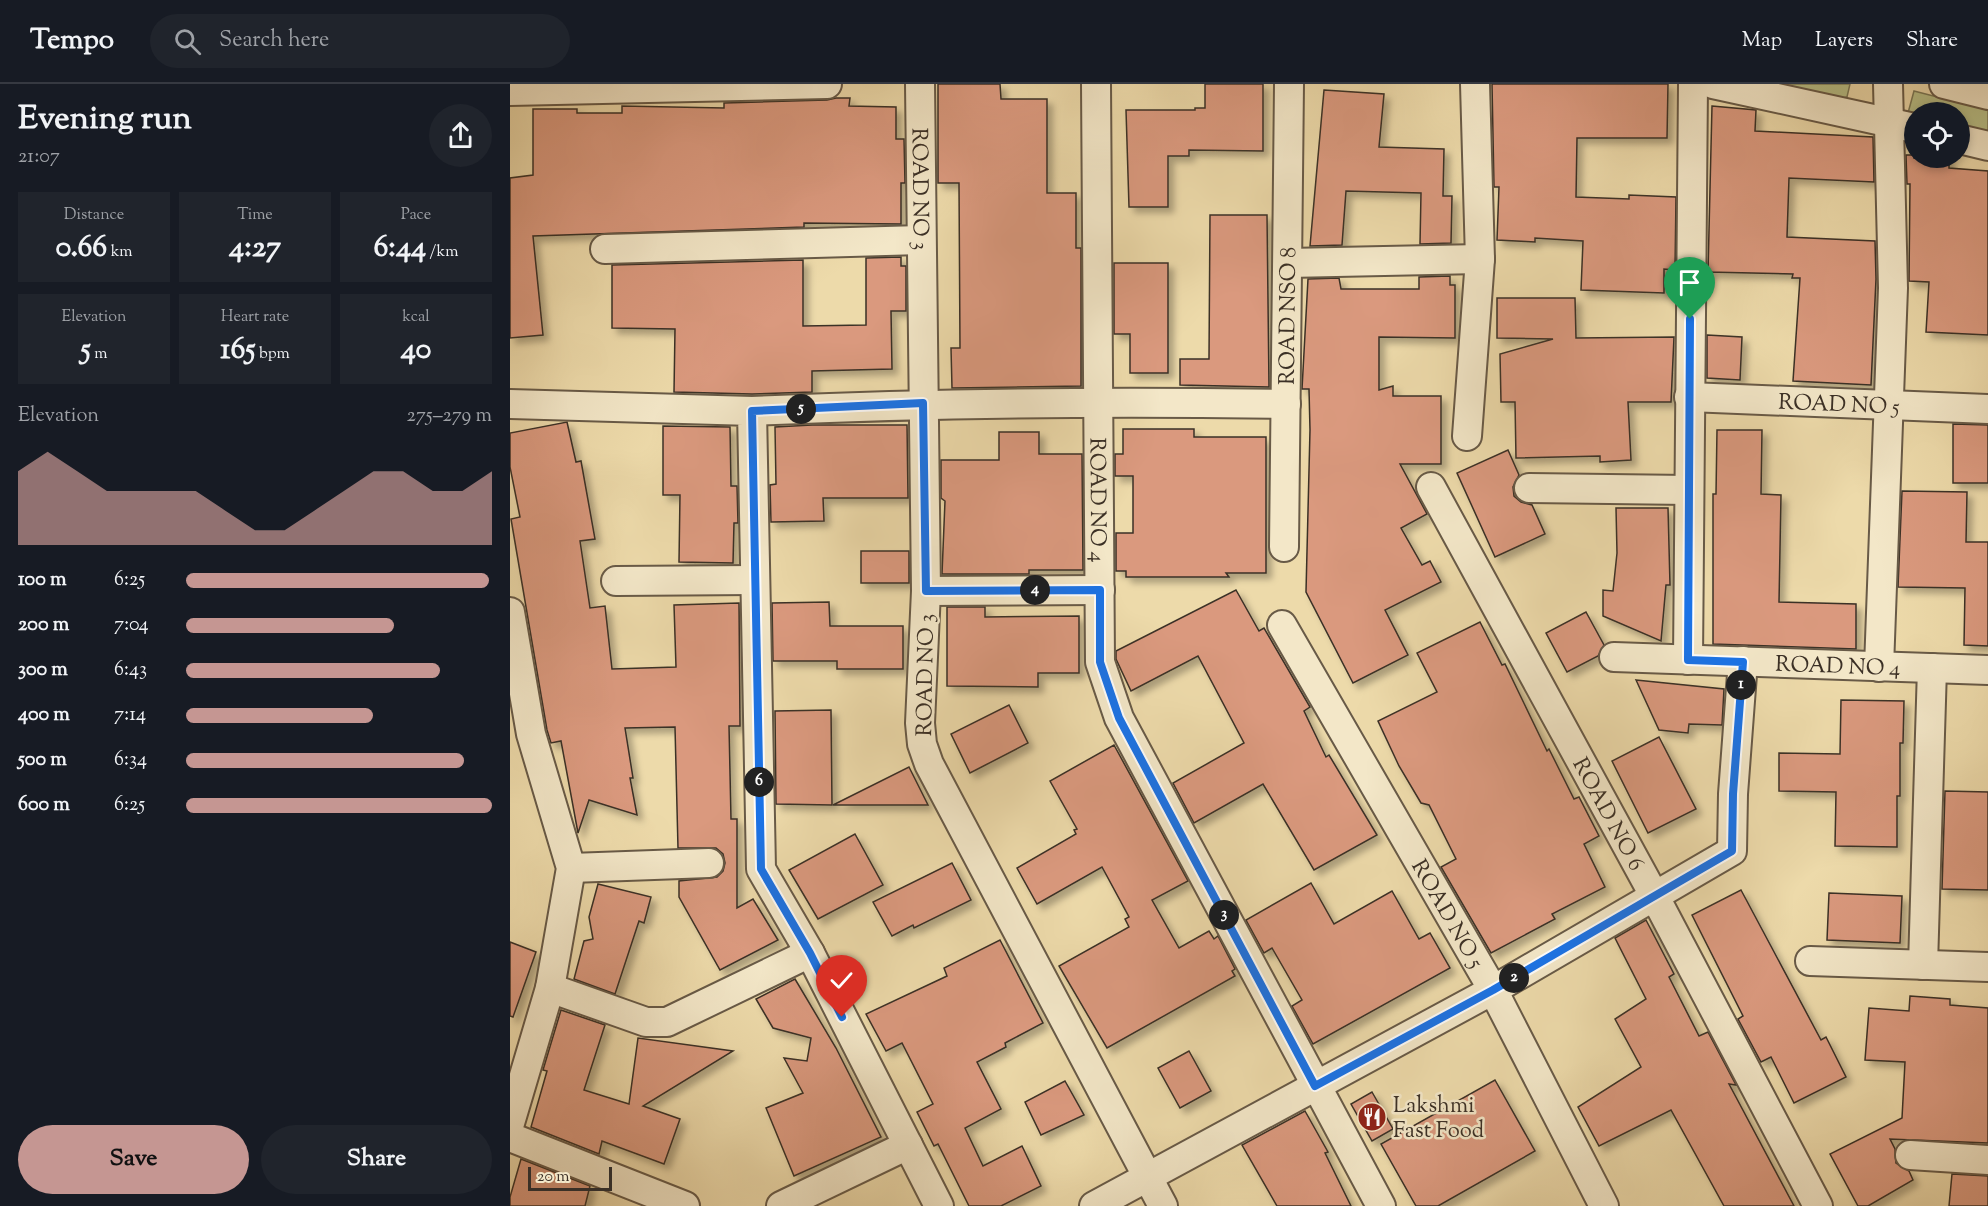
<!DOCTYPE html>
<html lang="en">
<head>
<meta charset="utf-8">
<style>
  body { margin:0; font-family:"Sorts Mill Goudy",serif; background:#20242c; color:#f1f3f6; height:100vh; display:flex; flex-direction:column; font-size:22px; white-space:nowrap }
  * { box-sizing:border-box; margin:0 }
  p { font-size:20px; color:#9ea1a6 }
  .icon { flex:none; width:33px; height:33px; fill:none; stroke:currentColor; stroke-width:2; stroke-linecap:round; stroke-linejoin:round }
  .map { position:relative; flex:1; overflow:hidden }
  .drawer { display:flex; flex-direction:column; background:#171b24; width:510px }
  .drawer>* { flex:none }
  .fabs { position:absolute; left:1394px; top:18px; display:grid; gap:12px }
  .fabs a { display:grid; place-items:center; width:66px; height:66px; border-radius:50%; background:#171b24; box-shadow:0 3px 9px #0003; font-size:30px }
  .scale { position:absolute; left:18px; bottom:15px; width:84px; box-sizing:border-box; padding-left:6px; border:3px solid #3b3026; border-top:0; font-size:16px; line-height:21px; white-space:nowrap; color:#3b3026; -webkit-text-stroke:4px #f3e7c8; paint-order:stroke }
  .pin { position:absolute; display:grid; place-items:center; width:51px; height:51px; color:#fff; margin:-62px -26px; border-radius:50% 50% 50% 0; rotate:-45deg; box-shadow:0 0 6px #0007 }
  .pin .icon { rotate:45deg }
  .km { position:absolute; width:30px; height:30px; margin:-15px; border-radius:50%; background:#222; color:#fff; font-size:16px; line-height:30px; text-align:center }
  .round { display:grid; place-items:center; flex:none; width:63px; height:63px; border-radius:32px; background:#20242c }
  .summary { display:flex; align-items:center; justify-content:space-between; height:102px; padding:0 18px }
  h1 { font-size:33px; font-weight:800; line-height:45px }
  .figures { display:grid; grid-template-columns:repeat(3,1fr); gap:9px; height:102px; padding:6px 18px }
  .figures div { display:grid; align-content:center; border-radius:0px; background:#20242c; text-align:center }
  .figures b { font-size:30px; font-weight:800 }
  .figures small { font-size:16px; font-weight:400 }
  .figures p { font-size:16px }
  .chart { height:168px; padding:12px 18px }
  .chart p { display:flex; justify-content:space-between }
  .chart svg { width:100%; height:108px; margin-top:6px; fill:#c59692; opacity:.7 }
  .primary-button { display:flex; gap:12px; margin-top:auto; padding:12px 18px }
  .primary-button a { flex:1; height:69px; border-radius:36px; background:#c59692; color:#111; font-size:24px; font-weight:800; line-height:69px; text-align:center }
  .primary-button a+a { background:#20242c; color:#f1f3f6 }
  ul { padding:0 18px; list-style:none; font-size:20px }
  li { display:grid; grid-template-columns:96px 72px 1fr; align-items:center; height:45px }
  li i { height:15px; border-radius:8px; background:#c59692 }
  header { display:flex; align-items:center; gap:36px; box-sizing:border-box; height:84px; padding:0 30px; background:#171b24; border-bottom:2px solid #363941 }
  header strong { font-size:28px }
  nav { display:flex; gap:33px; margin-inline-start:auto; font-size:21px }
  .search { width:420px; height:54px; background:#20242c; display:flex; align-items:center; gap:15px; box-sizing:border-box; padding:0 21px; border-radius:33px; color:#9ea1a6; font-size:22px }
  main { display:flex; flex:1; min-height:0 }
  .map>svg:first-child { display:block }
</style>
</head>
<body>
<header>
<strong>Tempo</strong>
<div class="search"><svg class="icon" aria-label="search" viewBox="0 0 24 24"><circle cx="10" cy="10" r="6"/><path d="M15 15l6 6"/></svg>Search here</div>
<nav><a>Map</a><a>Layers</a><a>Share</a></nav>
</header>
<main>
<section class="drawer">
<div class="summary"><div><h1>Evening run</h1><p>21:07</p></div><a class="round"><svg class="icon" aria-label="share" viewBox="0 0 24 24"><path d="M12 15V3M7 8l5-5 5 5M5 13v7h14v-7"/></svg></a></div>
<div class="figures">
<div><p>Distance</p><b>0.66<small> km</small></b></div>
<div><p>Time</p><b>4:27</b></div>
<div><p>Pace</p><b>6:44<small> /km</small></b></div>
</div>
<div class="figures">
<div><p>Elevation</p><b>5<small> m</small></b></div>
<div><p>Heart rate</p><b>165<small> bpm</small></b></div>
<div><p>kcal</p><b>40</b></div>
</div>
<div class="chart"><p><span>Elevation</span>275–279 m</p>
<svg viewBox="0 0 160 44" preserveAspectRatio="none"><path d="M0 44V14L10 6L20 14L30 22L40 22L50 22L60 22L70 30L80 38L90 38L100 30L110 22L120 14L130 14L140 22L150 22L160 14V44z"/></svg>
</div>
<ul>
<li><b>100 m</b>6:25<i style="width:99%"></i></li>
<li><b>200 m</b>7:04<i style="width:68%"></i></li>
<li><b>300 m</b>6:43<i style="width:83%"></i></li>
<li><b>400 m</b>7:14<i style="width:61%"></i></li>
<li><b>500 m</b>6:34<i style="width:91%"></i></li>
<li><b>600 m</b>6:25<i style="width:100%"></i></li>
</ul>
<div class="primary-button"><a>Save</a><a>Share</a></div>
</section>
<div class="map">
<svg width="1478" height="1122" viewBox="0 0 1478 1122">
  <defs>
    <filter id="shadow"><feDropShadow dx="5.5" dy="5.5" stdDeviation="3" flood-color="#0004"/></filter>
  </defs>
  <rect width="100%" height="100%" fill="#eddaaa"/>
  <filter id="stains"><feTurbulence type="fractalNoise" baseFrequency=".00333" numOctaves="4"/><feColorMatrix values="0 0 0 0 .2 0 0 0 0 .09 0 0 0 0 .02 0 0 0 .5 -.17"/></filter>
  <radialGradient id="worn" r=".72"><stop offset=".6" stop-color="#630" stop-opacity="0"/><stop offset="1" stop-color="#630" stop-opacity=".3"/></radialGradient>
  <g fill="#b8c088" stroke="#7a7857" stroke-width="1.5">
    <polygon points="1256,0 1340,0 1337,13 1321,18"/>
    <polygon points="1404,7 1478,26 1478,50 1449,43 1449,28 1398,29"/>
  </g>
  <g fill="#da997e" stroke="#3b3026" stroke-width="1.5" filter="url(#shadow)">
    <polygon points="428,0 490,0 491,15 537,15 537,109 566,109 566,164 571,164 571,302 442,304 441,264 450,264 449,99 428,99"/>
    <polygon points="695,0 753,0 753,67 679,66 679,72 658,72 658,123 619,123 616,26 685,26 685,24 695,24"/>
    <polygon points="982,0 1158,0 1157,54 1067,54 1066,113 1119,115 1119,111 1166,113 1165,186 1154,185 1154,209 1071,206 1073,157 1025,154 1025,158 987,156 989,103 984,103"/>
    <polygon points="814,6 874,10 869,63 934,65 933,112 942,112 941,159 910,160 911,109 836,107 832,161 800,162"/>
    <polygon points="326,14 340,14 339,22 386,23 386,55 394,55 395,99 391,99 391,140 294,139 294,143 23,152 33,251 0,254 0,94 23,91 23,25 67,25 67,29 112,29 112,22 214,24 214,19 317,16"/>
    <polygon points="1202,22 1246,26 1245,47 1363,53 1364,98 1279,94 1277,153 1365,157 1366,195 1361,301 1283,297 1290,194 1282,194 1283,190 1198,188"/>
    <polygon points="1396,71 1404,71 1404,74 1439,74 1439,84 1478,87 1478,251 1416,248 1419,198 1399,197 1400,100 1397,100"/>
    <polygon points="700,131 757,131 759,303 670,301 670,275 699,275"/>
    <polygon points="391,173 391,182 396,182 396,227 381,227 382,285 302,287 302,308 242,310 164,308 165,245 102,244 102,181 293,176 293,242 356,241 356,174"/>
    <polygon points="604,179 658,179 658,289 620,289 620,250 604,250"/>
    <polygon points="940,192 940,201 945,201 945,254 869,253 869,306 883,302 883,312 931,312 931,380 890,380 917,430 891,444 912,481 920,477 931,498 875,526 898,571 843,599 796,508 800,346 799,305 792,305 798,195 829,194 831,205 909,205 909,193"/>
    <polygon points="987,214 1065,214 1066,254 1164,253 1161,318 1118,318 1121,376 1090,378 1090,372 1006,374 1005,318 991,318 990,270 1043,255 987,254"/>
    <polygon points="1197,251 1232,253 1230,296 1197,294"/>
    <polygon points="57,338 66,378 71,377 85,455 70,457 80,524 95,522 102,585 166,583 164,521 229,519 230,642 219,642 221,735 227,735 227,824 243,815 268,856 210,886 169,813 169,797 207,793 213,787 215,779 213,770 206,764 168,764 165,643 115,644 123,694 120,694 127,731 79,716 68,749 51,657 41,659 37,646 1,435 10,433 0,383 0,349"/>
    <polygon points="1443,340 1478,341 1478,399 1443,399"/>
    <polygon points="302,341 397,341 398,414 313,414 314,437 261,438 260,401 266,400 265,343"/>
    <polygon points="153,342 220,343 221,402 227,402 228,439 224,439 223,479 169,478 170,411 153,411"/>
    <polygon points="613,345 684,345 684,353 756,353 756,489 716,489 719,493 616,493 616,487 606,487 606,449 623,449 623,392 605,392 605,370 613,370"/>
    <polygon points="1207,346 1252,346 1251,410 1271,411 1269,518 1346,520 1346,565 1203,560 1203,410 1206,410"/>
    <polygon points="489,348 529,348 529,370 572,370 573,486 519,486 519,490 432,490 435,417 431,414 431,376 489,376"/>
    <polygon points="998,366 1009,391 1003,403 1004,412 1011,418 1022,421 1035,450 985,473 947,389"/>
    <polygon points="1392,407 1457,408 1456,458 1478,458 1478,562 1454,561 1455,504 1388,503"/>
    <polygon points="1106,424 1158,424 1160,501 1156,501 1151,557 1093,532 1093,506 1103,507 1107,469"/>
    <rect x="351" y="467" width="48" height="32"/>
    <polygon points="726,506 749,547 754,544 800,623 794,627 816,673 819,671 867,751 804,786 753,700 684,739 663,699 734,659 688,572 621,607 606,575 606,567"/>
    <polygon points="319,518 320,542 393,542 393,585 327,585 327,577 263,577 262,519"/>
    <polygon points="437,523 475,523 475,533 569,532 569,589 528,589 528,603 437,602"/>
    <polygon points="1076,528 1094,561 1088,572 1057,588 1036,549"/>
    <polygon points="970,538 992,581 995,580 1037,667 1039,665 1064,715 1069,713 1089,752 1074,760 1095,803 1042,830 1045,835 981,869 931,783 946,775 919,721 911,719 889,682 868,637 927,608 907,569"/>
    <polygon points="1126,596 1214,605 1212,641 1179,640 1178,649 1149,646"/>
    <polygon points="1331,616 1394,617 1393,659 1390,659 1390,712 1387,712 1387,763 1325,762 1326,708 1269,707 1269,669 1330,670"/>
    <polygon points="499,621 518,659 460,689 441,650"/>
    <polygon points="321,626 322,721 266,720 265,627"/>
    <polygon points="1149,653 1186,725 1138,749 1102,677"/>
    <polygon points="604,661 678,797 642,816 669,864 699,847 704,855 708,852 725,885 722,887 725,892 597,964 549,882 619,843 615,835 619,833 592,783 527,820 507,784 566,750 564,746 567,745 540,697"/>
    <polygon points="399,683 418,721 323,721"/>
    <polygon points="1435,707 1478,708 1478,806 1432,805"/>
    <polygon points="345,750 373,801 308,835 279,786"/>
    <polygon points="442,779 461,816 404,844 403,841 382,852 363,818"/>
    <polygon points="801,799 824,840 882,807 909,855 920,849 940,884 803,960 782,922 792,916 762,864 754,869 736,836"/>
    <polygon points="88,800 141,813 134,839 129,837 105,910 64,895 74,857 83,855 79,833"/>
    <polygon points="1231,806 1311,956 1316,953 1336,993 1284,1019 1261,973 1251,978 1228,935 1233,932 1182,831"/>
    <polygon points="1319,809 1392,812 1390,859 1317,856"/>
    <polygon points="1136,836 1164,890 1159,893 1189,952 1198,948 1226,1001 1219,1000 1284,1122 1214,1122 1161,1026 1089,1062 1068,1023 1131,983 1105,935 1136,915 1105,854"/>
    <polygon points="490,856 533,939 495,959 496,963 467,978 491,1025 455,1044 473,1082 512,1062 531,1102 491,1122 459,1122 428,1060 424,1062 407,1028 423,1020 392,959 376,967 356,930 437,892 434,884"/>
    <polygon points="0,858 26,868 3,933 0,932"/>
    <polygon points="285,895 326,964 371,1053 284,1092 256,1024 293,1009 274,974 297,977 301,954 263,944 246,915"/>
    <polygon points="1400,912 1440,915 1440,921 1478,924 1478,1059 1380,1055 1385,1065 1386,1079 1399,1087 1403,1096 1358,1122 1348,1122 1320,1070 1392,1034 1395,978 1355,976 1359,924 1399,927"/>
    <polygon points="51,926 95,941 74,1006 119,1020 128,954 223,967 133,1022 170,1035 154,1080 92,1057 89,1070 21,1043 37,987 33,986"/>
    <polygon points="679,967 701,1007 670,1024 648,984"/>
    <polygon points="985,996 1025,1067 928,1122 906,1122 871,1060"/>
    <polygon points="555,997 574,1031 531,1051 515,1018"/>
    <polygon points="862,1008 883,1045 862,1057 841,1020"/>
    <polygon points="795,1027 818,1068 815,1069 841,1122 767,1122 732,1061"/>
    <polygon points="11,1075 80,1102 75,1122 0,1122 0,1113"/>
    <polygon points="1442,1090 1478,1092 1478,1122 1439,1122"/>
  </g>
  <g fill="none" stroke-linecap="round" stroke-linejoin="round">
    <g stroke="#685a47" stroke-width="32">
      <g id="minor">
        <path id="s1" d="M410,0L416,507L410,639L412,660L419,680L653,1122"/>
        <path id="s2" d="M586,0L590,578L609,634L871,1122"/>
        <polyline points="1203,0 1404,44"/>
        <polyline points="1434,0 1478,11"/>
        <polyline points="0,7 317,0"/>
        <polyline points="1449,55 1478,62"/>
        <polyline points="95,165 411,156"/>
        <polyline points="778,179 970,175"/>
        <path id="s3" d="M1179,313L1478,325"/>
        <polyline points="0,320 242,327 251,785 300,869 429,1122"/>
        <path d="M242,327C421,319 598,317 776,320"/>
        <polyline points="957,352 970,175 965,0"/>
        <path id="s4" d="M921,403L1145,813L1308,1122"/>
        <polyline points="1019,404 1179,406"/>
        <path id="s5" d="M774,463L779,0"/>
        <polyline points="106,497 244,496"/>
        <polyline points="416,507 590,506"/>
        <polyline points="0,528 21,650 61,784 40,904 0,1039"/>
        <path id="s6" d="M772,541L983,906L1094,1122"/>
        <path id="s7" d="M1104,573L1478,586"/>
        <polyline points="1178,576 1183,0"/>
        <polyline points="1369,583 1383,204 1378,0"/>
        <polyline points="61,784 199,779"/>
        <polyline points="1300,877 1478,883"/>
        <polyline points="1413,881 1422,584"/>
        <polyline points="40,904 136,938 157,938 300,869"/>
        <polyline points="0,1053 175,1122"/>
        <polyline points="1400,1071 1478,1076"/>
        <polyline points="271,1122 398,1061"/>
        <polyline points="584,1122 983,906 1222,767 1223,710 1233,577"/>
      </g>
    </g>
    <use href="#minor" stroke="#f3e7c8" stroke-width="28"/>
  </g>
  <g fill="none" stroke-linecap="round" stroke-linejoin="round">
    <g stroke="#fff" stroke-width="12">
      <polyline id="route" points="332,933 300,869 251,785 242,327 413,319 416,507 590,506 590,578 609,634 805,1002 983,906 1222,767 1223,710 1233,578 1178,576 1180,235"/>
    </g>
    <use href="#route" stroke="#1a73e8" stroke-width="8"/>
  </g>
  <defs>
    <g id="restaurant-disc" transform="scale(1.5)"><circle r="9.5" fill="#8f2418" stroke="#f3e7c8"/><path d="M-5-6h1v4h1v-4h1v4h1v-4h1v5L-1.5 .5V6h-2V.5L-5-1ZM5-6V6H3V1.5H1.5Q1.5-4 5-6Z" fill="#fff"/></g>
  </defs>
  <g fill-rule="evenodd">
    <use href="#restaurant-disc" x="862" y="1033"/>
  </g>
  <g text-anchor="middle" stroke-width="5" stroke-linejoin="round" paint-order="stroke">
    <g font-size="22" fill="#3b3026" stroke="#f3e7c8">
      <text dy="8" stroke="none"><textPath href="#s1" startOffset="105">ROAD NO 3</textPath></text>
      <text dy="8" stroke="none"><textPath href="#s5" startOffset="231">ROAD NSO 8</textPath></text>
      <text dy="8" stroke="none"><textPath href="#s3" startOffset="150">ROAD NO 5</textPath></text>
      <text dy="8" stroke="none"><textPath href="#s2" startOffset="416">ROAD NO 4</textPath></text>
      <text dy="8" stroke="none"><textPath href="#s7" startOffset="224">ROAD NO 4</textPath></text>
      <text transform="translate(414 591) rotate(-89)" y="8">ROAD NO 3</text>
      <text dy="8" stroke="none"><textPath href="#s4" startOffset="372">ROAD NO 6</textPath></text>
      <text dy="8" stroke="none"><textPath href="#s6" startOffset="333">ROAD NO 5</textPath></text>
    </g>
    <g font-size="22" fill="#3b3026" stroke="#f3e7c8" text-anchor="start">
      <text x="883" y="1028">Lakshmi<tspan x="883" dy="25">Fast Food</tspan></text>
    </g>
  </g>
  <rect width="100%" height="100%" filter="url(#stains)"/>
  <rect width="100%" height="100%" fill="url(#worn)"/>
</svg>
<div class="fabs">
<a><svg class="icon" aria-label="locate" viewBox="0 0 24 24"><circle cx="12" cy="12" r="6"/><path d="M12 2v4M12 18v4M2 12h4M18 12h4"/></svg></a>
</div>
<div class="scale">20 m</div>
<div class="pin" style="left:1180px;top:235px;background:#1e9e55"><svg class="icon" aria-label="arrive" viewBox="0 0 24 24"><path d="M6 21V4h12l-3 4 3 4H6"/></svg></div>
<div class="pin" style="left:332px;top:933px;background:#d93025"><svg class="icon" aria-label="check" viewBox="0 0 24 24"><path d="M5 12l5 5 9-10"/></svg></div>
<b class="km" style="left:1231px;top:601px">1</b>
<b class="km" style="left:1004px;top:894px">2</b>
<b class="km" style="left:714px;top:831px">3</b>
<b class="km" style="left:525px;top:506px">4</b>
<b class="km" style="left:291px;top:325px">5</b>
<b class="km" style="left:249px;top:698px">6</b>
</div>
</main>
</body>
</html>
